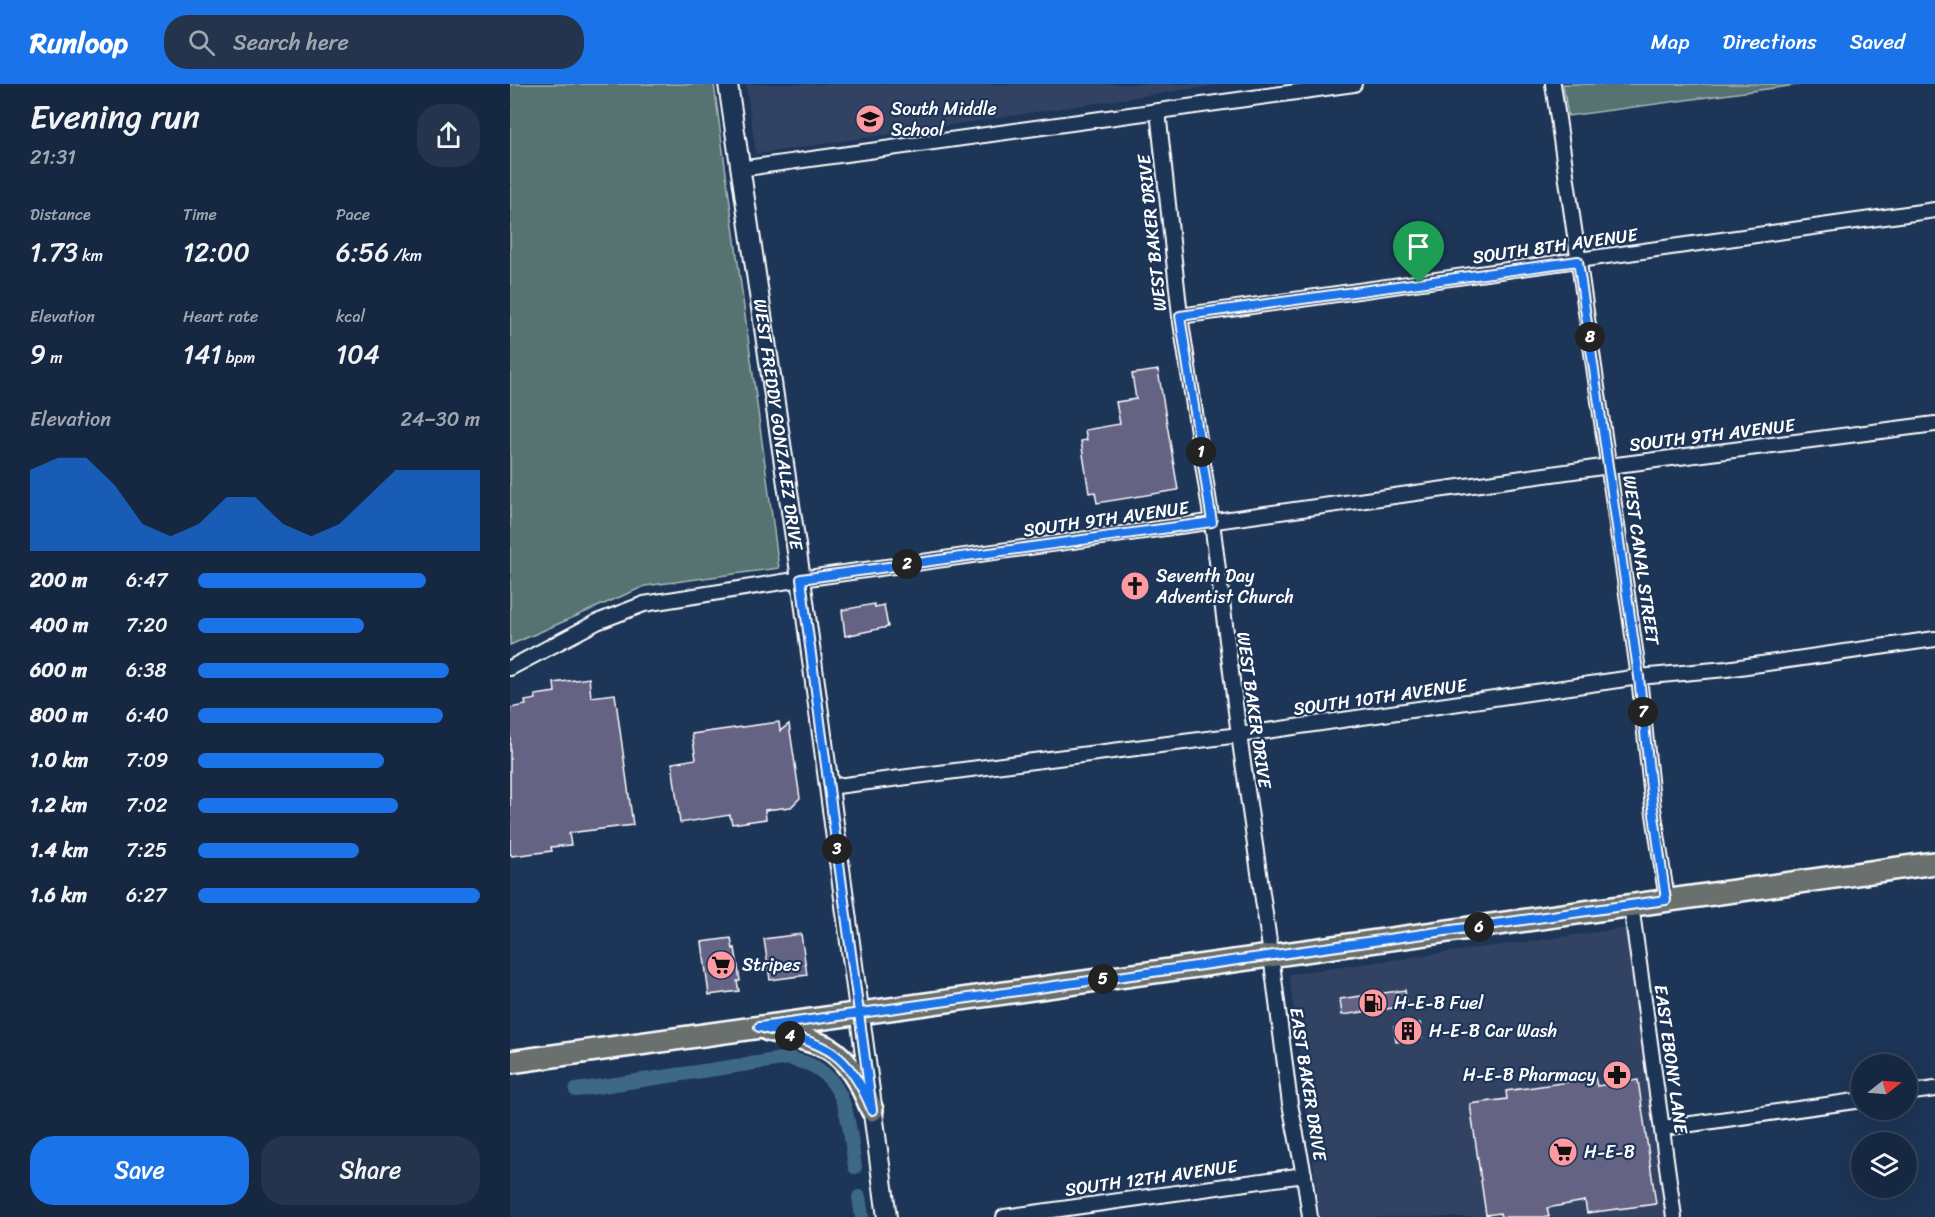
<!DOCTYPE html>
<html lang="en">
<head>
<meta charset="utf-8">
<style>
  body { margin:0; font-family:Sriracha,sans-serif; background:#23344c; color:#f1f3f6; height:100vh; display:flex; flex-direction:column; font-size:22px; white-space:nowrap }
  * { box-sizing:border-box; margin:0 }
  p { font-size:20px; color:#9ea6b1 }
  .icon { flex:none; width:33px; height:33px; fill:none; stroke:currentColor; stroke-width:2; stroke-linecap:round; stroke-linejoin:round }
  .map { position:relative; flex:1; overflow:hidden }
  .drawer { display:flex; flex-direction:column; background:#162841; width:510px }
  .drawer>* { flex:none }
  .needle { width:39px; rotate:73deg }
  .tools { position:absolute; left:1341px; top:970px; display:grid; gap:12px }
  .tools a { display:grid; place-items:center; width:66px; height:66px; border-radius:50%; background:#162841; box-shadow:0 6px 24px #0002,0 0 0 2px #35445a; font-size:30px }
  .pin { position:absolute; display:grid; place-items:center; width:51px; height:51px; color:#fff; margin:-62px -26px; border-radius:50% 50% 50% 0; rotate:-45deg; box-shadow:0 0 6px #0007 }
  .pin .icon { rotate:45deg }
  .km { position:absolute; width:30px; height:30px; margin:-15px; border-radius:50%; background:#222; color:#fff; font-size:16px; line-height:30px; text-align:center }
  .round { display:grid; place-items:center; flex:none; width:63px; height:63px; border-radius:24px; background:#23344c }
  .head { display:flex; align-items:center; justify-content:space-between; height:102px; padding:0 30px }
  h1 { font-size:33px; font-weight:600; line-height:45px }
  .metrics { display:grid; grid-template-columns:repeat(3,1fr); gap:9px; height:102px; padding:6px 30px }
  .metrics div { display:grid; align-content:center }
  .metrics b { font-size:26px; font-weight:600 }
  .metrics small { font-size:16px; font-weight:400 }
  .metrics p { font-size:16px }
  .chart { height:168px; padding:12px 30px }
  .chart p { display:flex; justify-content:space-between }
  .chart svg { width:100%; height:108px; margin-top:6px; fill:#1a73e8; opacity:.7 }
  .action { display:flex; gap:12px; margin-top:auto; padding:12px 30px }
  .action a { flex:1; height:69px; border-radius:24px; background:#1a73e8; color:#fff; font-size:24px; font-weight:600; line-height:69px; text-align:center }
  .action a+a { background:#23344c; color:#f1f3f6 }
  ul { padding:0 30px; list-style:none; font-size:20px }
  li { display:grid; grid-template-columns:96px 72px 1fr; align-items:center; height:45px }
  li i { height:15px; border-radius:8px; background:#1a73e8 }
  header { display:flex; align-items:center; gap:36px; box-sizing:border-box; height:84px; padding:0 30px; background:#1a73e8; color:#fff }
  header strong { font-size:28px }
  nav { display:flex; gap:33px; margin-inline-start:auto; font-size:21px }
  .search { width:420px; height:54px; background:#23344c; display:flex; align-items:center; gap:15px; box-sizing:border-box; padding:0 21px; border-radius:24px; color:#9ea6b1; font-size:22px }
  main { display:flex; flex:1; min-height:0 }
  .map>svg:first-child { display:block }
</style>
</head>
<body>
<header>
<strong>Runloop</strong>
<div class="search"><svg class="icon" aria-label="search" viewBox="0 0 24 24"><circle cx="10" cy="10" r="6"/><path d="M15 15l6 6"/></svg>Search here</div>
<nav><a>Map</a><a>Directions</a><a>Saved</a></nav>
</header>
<main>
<section class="drawer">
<div class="head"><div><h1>Evening run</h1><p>21:31</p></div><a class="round"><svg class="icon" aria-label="share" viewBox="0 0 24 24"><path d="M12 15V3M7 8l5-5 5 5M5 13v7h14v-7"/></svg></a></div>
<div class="metrics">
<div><p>Distance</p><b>1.73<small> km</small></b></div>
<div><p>Time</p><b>12:00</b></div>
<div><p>Pace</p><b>6:56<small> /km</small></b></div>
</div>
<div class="metrics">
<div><p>Elevation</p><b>9<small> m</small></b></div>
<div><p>Heart rate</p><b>141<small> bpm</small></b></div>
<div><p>kcal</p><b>104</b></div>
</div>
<div class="chart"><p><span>Elevation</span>24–30 m</p>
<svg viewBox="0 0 160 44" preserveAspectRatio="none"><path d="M0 44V11L10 6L20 6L30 17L40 33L50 38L60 33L70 22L80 22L90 33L100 38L110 33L120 22L130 11L140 11L150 11L160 11V44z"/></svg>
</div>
<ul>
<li><b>200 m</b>6:47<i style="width:81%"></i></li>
<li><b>400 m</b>7:20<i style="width:59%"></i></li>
<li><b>600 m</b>6:38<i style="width:89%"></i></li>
<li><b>800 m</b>6:40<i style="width:87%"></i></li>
<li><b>1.0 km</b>7:09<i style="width:66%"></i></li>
<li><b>1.2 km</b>7:02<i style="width:71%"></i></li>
<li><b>1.4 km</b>7:25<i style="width:57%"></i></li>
<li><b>1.6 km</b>6:27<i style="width:100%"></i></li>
</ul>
<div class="action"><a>Save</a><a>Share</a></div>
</section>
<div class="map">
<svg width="1425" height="1133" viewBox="0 0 1425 1133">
  <rect width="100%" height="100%" fill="#1d3557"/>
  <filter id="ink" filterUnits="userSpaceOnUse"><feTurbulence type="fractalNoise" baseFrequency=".0167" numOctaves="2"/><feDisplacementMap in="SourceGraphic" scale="12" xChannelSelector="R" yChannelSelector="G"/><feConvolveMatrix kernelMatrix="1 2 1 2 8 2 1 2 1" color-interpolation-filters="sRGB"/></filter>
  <g filter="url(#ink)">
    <g fill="#334364">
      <polygon points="236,0 713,0 246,70"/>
      <polygon points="1117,844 1157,1133 810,1133 779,890"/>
    </g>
    <g fill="#567371" stroke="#aab9b8" stroke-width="1.5">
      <polygon points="0,0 204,0 269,484 135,502 0,561"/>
      <polygon points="1053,0 1294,0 1058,32"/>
    </g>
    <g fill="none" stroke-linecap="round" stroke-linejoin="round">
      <g stroke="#3e6886" stroke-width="14">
        <path d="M66,1006L279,974C286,977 294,978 301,981C340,1000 339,1046 345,1083"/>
        <polyline points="349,1113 352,1133"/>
      </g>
    </g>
    <g fill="#656384" stroke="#fff" stroke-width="1.5">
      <polygon points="648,286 668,406 587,419 585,408 579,409 571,357 577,356 575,346 610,340 606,318 626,315 622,290"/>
      <polygon points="364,520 365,523 374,521 378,543 335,552 332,526"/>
      <polygon points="79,594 81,613 105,610 123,741 59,749 61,761 41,763 42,767 2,772 0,769 0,624 16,621 15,617 26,615 25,611 45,608 44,599"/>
      <polygon points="269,638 270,647 279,640 290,714 281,723 255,726 256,735 222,740 220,731 170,739 162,679 186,675 182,650"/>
      <polygon points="291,850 297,891 260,896 254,855"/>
      <polygon points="221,854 223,865 225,864 230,897 227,897 229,907 199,911 192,858"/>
      <polygon points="895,906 897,922 832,931 830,915"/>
      <polygon points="910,939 912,954 886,958 884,943"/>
      <polygon points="1085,994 1087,1002 1128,996 1146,1120 1077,1129 1075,1117 1037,1124 1039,1133 991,1133 990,1129 976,1131 960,1020 997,1015 996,1007"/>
    </g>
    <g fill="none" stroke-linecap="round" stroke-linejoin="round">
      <g stroke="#fff" stroke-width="18">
        <g id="street">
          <polyline points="1043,0 1129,593 1143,724 1157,816"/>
          <polyline points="648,27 670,232 702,438 729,651 761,871 780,1020 794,1091 800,1133"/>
          <polyline points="229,85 844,0"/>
          <polyline points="670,232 1425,126"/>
          <polyline points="0,584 87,538 134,520 291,495 1099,382 1425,340"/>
          <polyline points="319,703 729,651 1129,593 1216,585 1425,555"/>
          <polyline points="1121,821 1164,1133"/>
          <polyline points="1396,1009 1425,1005"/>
          <polyline points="1153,1044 1352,1016"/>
          <polyline points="494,1133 794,1091"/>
        </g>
      </g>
      <g stroke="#fff" stroke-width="22">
        <g id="secondary">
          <path id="s1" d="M218,0L291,495L377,1133"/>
        </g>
      </g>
      <g stroke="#fff" stroke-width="26">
        <g id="primary">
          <path d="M258,946C277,951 300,955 318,964C340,977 353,1003 362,1026"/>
          <polyline points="0,978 1425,779"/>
        </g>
      </g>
      <use href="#street" stroke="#1d3557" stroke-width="14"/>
      <use href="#secondary" stroke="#1d3557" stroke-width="18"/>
      <use href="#primary" stroke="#6b706d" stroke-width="21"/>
    </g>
  </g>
  <g fill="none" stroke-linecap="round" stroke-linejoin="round" filter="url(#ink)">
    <g stroke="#fff" stroke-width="12">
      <path id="route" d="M909,199L670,232L702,438L291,495L362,1026C336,961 310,960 249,943L257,942L430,918L1070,828L1156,816L1143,724L1129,593L1068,177L909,199"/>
    </g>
    <use href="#route" stroke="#1a73e8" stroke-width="8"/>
  </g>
  <defs>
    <g id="school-disc" transform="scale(1.5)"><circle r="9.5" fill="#ff9aa2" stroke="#1d3557"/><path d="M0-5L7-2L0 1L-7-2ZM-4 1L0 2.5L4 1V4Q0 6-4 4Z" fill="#111"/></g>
    <g id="church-disc" transform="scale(1.5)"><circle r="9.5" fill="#ff9aa2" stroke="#1d3557"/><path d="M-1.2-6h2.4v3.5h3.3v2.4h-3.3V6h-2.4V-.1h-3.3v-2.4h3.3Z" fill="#111"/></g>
    <g id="supermarket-disc" transform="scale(1.5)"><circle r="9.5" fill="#ff9aa2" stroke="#1d3557"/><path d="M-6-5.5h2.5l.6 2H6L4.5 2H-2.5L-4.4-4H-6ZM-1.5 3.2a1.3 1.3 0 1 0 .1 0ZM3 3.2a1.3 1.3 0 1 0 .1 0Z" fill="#111"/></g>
    <g id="fuel-disc" transform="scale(1.5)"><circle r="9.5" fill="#ff9aa2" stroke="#1d3557"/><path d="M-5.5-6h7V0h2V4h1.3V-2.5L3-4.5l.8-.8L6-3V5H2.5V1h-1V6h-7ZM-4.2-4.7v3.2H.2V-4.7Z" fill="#111"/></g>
    <g id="building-disc" transform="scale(1.5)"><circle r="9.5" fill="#ff9aa2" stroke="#1d3557"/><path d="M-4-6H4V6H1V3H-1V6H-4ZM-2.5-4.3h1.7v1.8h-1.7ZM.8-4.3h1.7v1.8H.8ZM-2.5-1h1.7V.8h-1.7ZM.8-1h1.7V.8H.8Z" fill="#111"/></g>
    <g id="pharmacy-disc" transform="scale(1.5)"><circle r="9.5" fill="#ff9aa2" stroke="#1d3557"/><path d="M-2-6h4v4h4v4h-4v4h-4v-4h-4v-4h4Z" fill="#111"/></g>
  </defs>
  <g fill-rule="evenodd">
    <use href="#school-disc" x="360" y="35"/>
    <use href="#church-disc" x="625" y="502"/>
    <use href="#supermarket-disc" x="211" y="881"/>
    <use href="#fuel-disc" x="863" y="919"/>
    <use href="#building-disc" x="898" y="947"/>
    <use href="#pharmacy-disc" x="1107" y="991"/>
    <use href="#supermarket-disc" x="1053" y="1068"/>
  </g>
  <g text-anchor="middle" stroke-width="4.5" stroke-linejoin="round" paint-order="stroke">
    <g font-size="18" fill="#fff" stroke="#1d3557" text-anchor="start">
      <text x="381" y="31">South Middle<tspan x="381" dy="21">School</tspan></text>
      <text x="646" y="498">Seventh Day<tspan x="646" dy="21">Adventist Church</tspan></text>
      <text x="232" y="887">Stripes</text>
      <text x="884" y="925">H-E-B Fuel</text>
      <text x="919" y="953">H-E-B Car Wash</text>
      <text x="1086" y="997" text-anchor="end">H-E-B Pharmacy</text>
      <text x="1074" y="1074">H-E-B</text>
    </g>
    <g font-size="18" fill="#fff" stroke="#1d3557">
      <text transform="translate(642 149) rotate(-96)" y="6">WEST BAKER DRIVE</text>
      <text transform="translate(1045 162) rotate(-8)" y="6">SOUTH 8TH AVENUE</text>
      <text dy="6" stroke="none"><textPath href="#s1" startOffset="344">WEST FREDDY GONZALEZ DRIVE</textPath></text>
      <text transform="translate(1202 351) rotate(-7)" y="6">SOUTH 9TH AVENUE</text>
      <text transform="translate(596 435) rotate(-8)" y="6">SOUTH 9TH AVENUE</text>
      <text transform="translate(1131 476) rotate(82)" y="6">WEST CANAL STREET</text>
      <text transform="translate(870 613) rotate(-8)" y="6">SOUTH 10TH AVENUE</text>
      <text transform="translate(744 626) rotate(82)" y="6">WEST BAKER DRIVE</text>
      <text transform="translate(1161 975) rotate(82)" y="6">EAST EBONY LANE</text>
      <text transform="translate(798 1000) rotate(81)" y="6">EAST BAKER DRIVE</text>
      <text transform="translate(641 1094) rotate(-8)" y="6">SOUTH 12TH AVENUE</text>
    </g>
  </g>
</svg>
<div class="tools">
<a><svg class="needle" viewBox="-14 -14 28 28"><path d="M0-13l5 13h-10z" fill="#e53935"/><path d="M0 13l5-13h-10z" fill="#9ea6b1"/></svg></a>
<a><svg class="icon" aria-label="layers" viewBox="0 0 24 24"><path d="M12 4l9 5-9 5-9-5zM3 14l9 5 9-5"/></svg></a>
</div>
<div class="pin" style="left:909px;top:199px;background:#1e9e55"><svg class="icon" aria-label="arrive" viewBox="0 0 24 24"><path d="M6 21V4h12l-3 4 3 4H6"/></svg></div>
<b class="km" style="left:691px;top:368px">1</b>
<b class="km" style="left:397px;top:480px">2</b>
<b class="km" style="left:327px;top:765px">3</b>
<b class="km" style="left:280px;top:952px">4</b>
<b class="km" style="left:593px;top:895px">5</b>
<b class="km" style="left:969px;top:843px">6</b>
<b class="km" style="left:1133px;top:628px">7</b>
<b class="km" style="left:1080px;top:253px">8</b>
</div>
</main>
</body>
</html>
